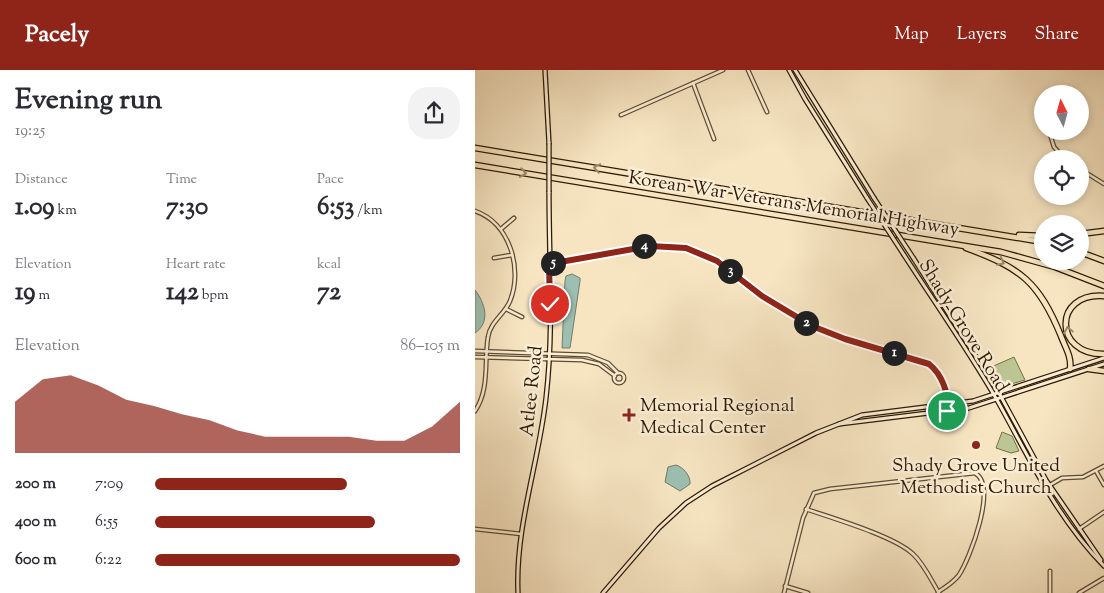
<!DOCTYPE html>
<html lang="en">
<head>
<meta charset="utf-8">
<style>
  body { margin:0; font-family:"Sorts Mill Goudy",serif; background:#f2f2f3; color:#2b2b33; height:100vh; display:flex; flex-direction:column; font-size:19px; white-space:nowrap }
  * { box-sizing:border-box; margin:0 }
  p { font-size:16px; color:#7c7c81 }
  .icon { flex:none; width:28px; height:28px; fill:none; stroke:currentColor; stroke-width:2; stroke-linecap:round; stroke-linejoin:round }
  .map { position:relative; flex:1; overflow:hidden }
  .panel { display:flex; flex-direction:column; background:#fff; width:475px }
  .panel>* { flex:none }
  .needle { width:32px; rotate:354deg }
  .controls { position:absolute; left:559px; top:15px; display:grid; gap:10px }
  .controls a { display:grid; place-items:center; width:55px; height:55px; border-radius:50%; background:#fff; box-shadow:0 2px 8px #0003; font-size:25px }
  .pin { position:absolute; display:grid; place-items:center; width:42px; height:42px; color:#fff; margin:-21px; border:2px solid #fff; border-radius:50%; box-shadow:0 1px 5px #0007 }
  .km { position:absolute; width:25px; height:25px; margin:-12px; border-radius:50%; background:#222; color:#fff; font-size:14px; line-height:25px; text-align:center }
  .round { display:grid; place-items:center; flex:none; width:52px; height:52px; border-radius:20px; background:#f2f2f3 }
  .summary { display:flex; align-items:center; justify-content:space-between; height:85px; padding:0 15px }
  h1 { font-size:28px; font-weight:700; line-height:38px }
  .figures { display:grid; grid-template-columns:repeat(3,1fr); gap:8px; height:85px; padding:5px 15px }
  .figures div { display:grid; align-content:center }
  .figures b { font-size:25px; font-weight:700 }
  .figures small { font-size:14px; font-weight:400 }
  .figures p { font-size:14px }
  .chart { height:140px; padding:10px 15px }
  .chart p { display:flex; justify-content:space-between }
  .chart svg { width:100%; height:90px; margin-top:5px; fill:#8f2418; opacity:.7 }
  ul { padding:0 15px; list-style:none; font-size:16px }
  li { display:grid; grid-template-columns:80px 60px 1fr; align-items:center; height:38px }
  li i { height:12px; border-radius:6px; background:#8f2418 }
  header { display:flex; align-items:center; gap:30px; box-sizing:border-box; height:70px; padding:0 25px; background:#8f2418; color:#fff }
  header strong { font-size:24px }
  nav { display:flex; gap:28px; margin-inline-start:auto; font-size:18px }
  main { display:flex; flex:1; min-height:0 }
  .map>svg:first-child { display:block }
</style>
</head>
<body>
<header>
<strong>Pacely</strong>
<nav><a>Map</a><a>Layers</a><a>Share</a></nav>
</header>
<main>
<section class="panel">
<div class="summary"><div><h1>Evening run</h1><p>19:25</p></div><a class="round"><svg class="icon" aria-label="share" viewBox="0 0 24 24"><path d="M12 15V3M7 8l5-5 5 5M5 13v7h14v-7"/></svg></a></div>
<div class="figures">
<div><p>Distance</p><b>1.09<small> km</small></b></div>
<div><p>Time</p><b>7:30</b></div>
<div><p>Pace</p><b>6:53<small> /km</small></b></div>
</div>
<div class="figures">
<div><p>Elevation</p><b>19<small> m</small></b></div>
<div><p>Heart rate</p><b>142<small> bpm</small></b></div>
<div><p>kcal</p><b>72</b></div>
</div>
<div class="chart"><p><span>Elevation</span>86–105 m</p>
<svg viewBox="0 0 160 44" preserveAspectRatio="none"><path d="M0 44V19L10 8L20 6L30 11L40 18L50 21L60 25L70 28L80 33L90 36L100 36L110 36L120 36L130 38L140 38L150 31L160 19V44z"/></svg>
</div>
<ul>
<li><b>200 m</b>7:09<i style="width:63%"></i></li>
<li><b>400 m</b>6:55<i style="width:72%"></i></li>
<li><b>600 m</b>6:22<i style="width:100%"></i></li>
</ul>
</section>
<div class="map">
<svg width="629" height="523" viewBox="0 0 629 523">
  <rect width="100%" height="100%" fill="#f7e5c2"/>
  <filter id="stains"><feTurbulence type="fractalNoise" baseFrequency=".004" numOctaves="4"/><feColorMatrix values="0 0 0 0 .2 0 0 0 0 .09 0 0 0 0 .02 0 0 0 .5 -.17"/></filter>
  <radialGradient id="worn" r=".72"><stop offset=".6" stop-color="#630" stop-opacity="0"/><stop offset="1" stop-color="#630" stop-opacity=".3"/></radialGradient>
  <g fill="#bcc594" stroke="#74704a">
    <polygon points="539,287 550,310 526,317 514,298"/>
    <polygon points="527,362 537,366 544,381 536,383 521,378"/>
  </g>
  <g fill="#9dbfb1" stroke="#707d6a">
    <polygon points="97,204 105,208 105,211 95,278 87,278 90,211 91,206"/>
    <path d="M0,220C10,233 16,252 0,263Z"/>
    <path d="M201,395C208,397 216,406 215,414L205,421L190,412L193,397Z"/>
  </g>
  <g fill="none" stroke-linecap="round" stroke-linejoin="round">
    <g stroke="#604d30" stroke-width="5">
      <g id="minor">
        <polyline points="273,0 292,42"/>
        <polyline points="218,13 239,69"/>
        <polyline points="146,45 248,0"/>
        <polyline points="574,61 579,77 590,89"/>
        <polyline points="605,99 629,114"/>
        <path d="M0,141C35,153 48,199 35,231C30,244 15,252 13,267C9,291 15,319 0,341"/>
        <polyline points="26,159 39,148"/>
        <polyline points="19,188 37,185"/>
        <polyline points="74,194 175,176 202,176 219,181 242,191 287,226 339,257 369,269 454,294 467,309 475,341"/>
        <polyline points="31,239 47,247"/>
        <polyline points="0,281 113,285 133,293 143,303"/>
        <polyline points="0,287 107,290 124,294 140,306"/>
        <circle cx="144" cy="308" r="5"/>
        <polyline points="621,401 629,415"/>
        <polyline points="575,415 587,408 608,407 629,396"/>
        <path d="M331,439C357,448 419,466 438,484C449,494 456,510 464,523"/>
        <polyline points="0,459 46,464"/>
        <polyline points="604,459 629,442"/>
        <polyline points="575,501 575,523"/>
        <polyline points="310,516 333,523"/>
        <path d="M309,523L328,448L339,423L355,419L500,403C523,416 495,488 484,505C479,512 471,517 463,522"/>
        <polyline points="604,523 629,508"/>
      </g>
    </g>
    <g stroke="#2d1a00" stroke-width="5.5">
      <g id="secondary">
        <polyline points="70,0 74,73"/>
        <polyline points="314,0 330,29 392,128"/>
        <polyline points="320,0 399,128"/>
        <path d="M429,185C460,233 494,281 522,330C555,389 581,447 629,496"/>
        <polyline points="439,189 524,323 571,410 626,490"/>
        <polyline points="364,354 494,338 629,294"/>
        <path d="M43,523C40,457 64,392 71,328C79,260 74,190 74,122"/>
        <polyline points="128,523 184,458 211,433 237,416 341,363 387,345 498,331 629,288"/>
      </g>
    </g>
    <g stroke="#2d1a00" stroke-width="7">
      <g id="motorway">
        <polyline points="0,78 568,172"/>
        <polyline points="0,95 526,182 580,197 629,216"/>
        <polyline points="605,164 629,161"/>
        <polyline points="544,165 568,166"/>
        <path d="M491,178C546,198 564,212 586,266C590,277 597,287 595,299"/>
        <polyline points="605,182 629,191"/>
        <path d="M629,226C578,222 578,285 629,284"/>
        <polyline points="614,299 629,301"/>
      </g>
    </g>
    <use href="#minor" stroke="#faeed7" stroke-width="2.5"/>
    <use href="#secondary" stroke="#faeed7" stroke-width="3"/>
    <use href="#motorway" stroke="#f7e5c2" stroke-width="4.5"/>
    <g stroke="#2d1a00" stroke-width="5.5" stroke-linecap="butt">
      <g id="secondary-bridge">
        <polyline points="74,73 74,122"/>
        <polyline points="392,128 429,185"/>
        <polyline points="399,128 439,189"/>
      </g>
    </g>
    <use href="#secondary-bridge" stroke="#faeed7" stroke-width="3"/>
  </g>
  <defs><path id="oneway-chevron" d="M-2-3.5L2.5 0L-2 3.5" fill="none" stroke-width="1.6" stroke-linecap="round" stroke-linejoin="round" transform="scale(1.25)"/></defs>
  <g stroke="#9c8a6b">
    <use href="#oneway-chevron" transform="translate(122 98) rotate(-171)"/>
    <use href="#oneway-chevron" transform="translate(48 103) rotate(9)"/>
    <use href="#oneway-chevron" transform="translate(526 192) rotate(28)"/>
    <use href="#oneway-chevron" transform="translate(593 260) rotate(-102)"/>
  </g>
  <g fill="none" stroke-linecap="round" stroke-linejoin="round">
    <g stroke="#fff" stroke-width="10">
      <path id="route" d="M75,234L74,194L175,176L211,178L242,191L287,226L337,256L370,269L454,294C469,306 472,324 475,341H472"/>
    </g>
    <use href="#route" stroke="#8f2418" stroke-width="6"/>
  </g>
  <g fill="#8f2418" stroke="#faeed7" stroke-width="2">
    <path d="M151.5 337.5h5v5h5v5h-5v5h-5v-5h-5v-5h5z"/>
    <circle cx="501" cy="375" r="5"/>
  </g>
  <g text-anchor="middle" stroke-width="5" stroke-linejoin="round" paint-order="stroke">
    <g font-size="19" fill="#2d1a00" stroke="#faeed7">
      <text transform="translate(319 132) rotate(9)" y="7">Korean War Veterans Memorial Highway</text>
      <text transform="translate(490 255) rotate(58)" y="7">Shady Grove Road</text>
      <text transform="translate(55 321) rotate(-84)" y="7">Atlee Road</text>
    </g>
    <g font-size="19" fill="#2d1a00" stroke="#faeed7" text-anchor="start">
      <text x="165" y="341">Memorial Regional<tspan x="165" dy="22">Medical Center</tspan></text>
      <text x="501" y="401" text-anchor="middle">Shady Grove United<tspan x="501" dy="22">Methodist Church</tspan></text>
    </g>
  </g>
  <rect width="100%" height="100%" filter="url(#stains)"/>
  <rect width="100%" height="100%" fill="url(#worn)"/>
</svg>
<div class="controls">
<a><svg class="needle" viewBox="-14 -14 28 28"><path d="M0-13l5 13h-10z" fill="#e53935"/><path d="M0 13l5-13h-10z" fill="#7c7c81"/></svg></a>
<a><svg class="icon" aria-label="locate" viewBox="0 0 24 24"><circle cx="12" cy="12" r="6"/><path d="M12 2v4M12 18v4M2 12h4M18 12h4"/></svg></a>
<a><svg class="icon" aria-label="layers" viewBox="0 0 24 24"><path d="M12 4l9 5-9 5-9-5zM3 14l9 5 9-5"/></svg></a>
</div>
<div class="pin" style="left:472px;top:341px;background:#1e9e55"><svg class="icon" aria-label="arrive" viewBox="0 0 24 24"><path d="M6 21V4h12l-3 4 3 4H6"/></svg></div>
<div class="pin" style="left:75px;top:234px;background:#d93025"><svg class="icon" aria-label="check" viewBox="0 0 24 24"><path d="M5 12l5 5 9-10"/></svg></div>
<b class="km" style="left:419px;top:283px">1</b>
<b class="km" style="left:331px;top:253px">2</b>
<b class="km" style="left:255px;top:201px">3</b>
<b class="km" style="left:169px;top:176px">4</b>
<b class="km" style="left:78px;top:193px">5</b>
</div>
</main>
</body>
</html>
